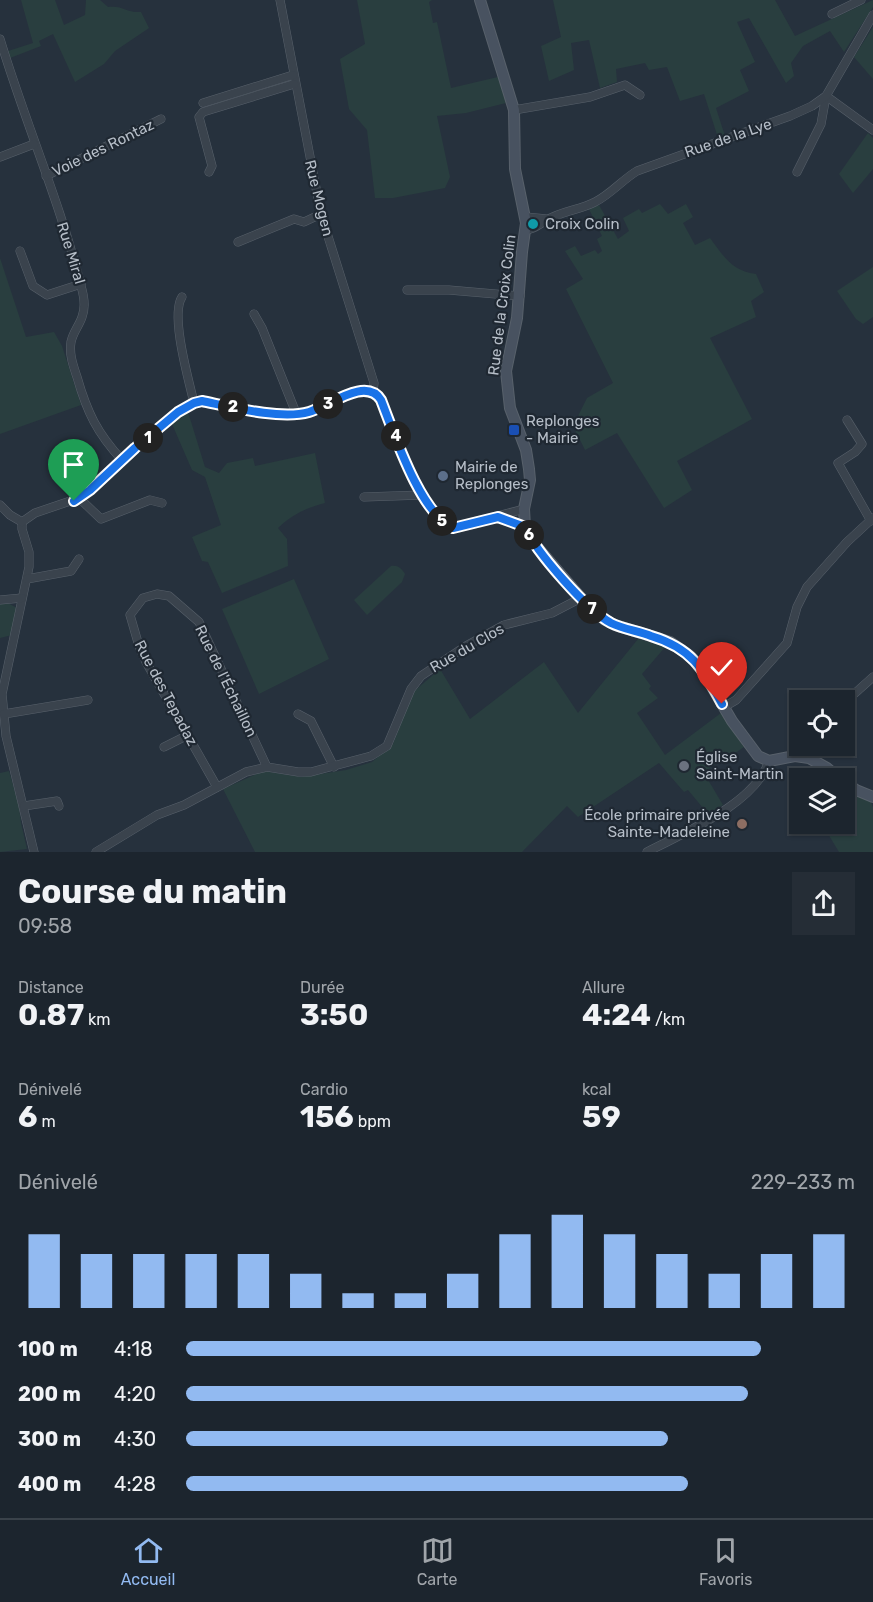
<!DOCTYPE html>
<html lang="fr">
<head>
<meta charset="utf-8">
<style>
  body { margin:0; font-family:Rubik,sans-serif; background:#252d36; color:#f1f3f6; height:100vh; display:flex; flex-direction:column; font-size:22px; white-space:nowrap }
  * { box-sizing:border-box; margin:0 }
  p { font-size:20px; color:#a0a5aa }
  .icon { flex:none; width:33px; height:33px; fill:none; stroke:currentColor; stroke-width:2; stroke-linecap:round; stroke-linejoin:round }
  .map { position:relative; height:852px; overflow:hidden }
  .sheet { display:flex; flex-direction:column; background:#1c252e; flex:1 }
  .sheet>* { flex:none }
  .fabs { position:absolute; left:789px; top:690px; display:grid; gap:12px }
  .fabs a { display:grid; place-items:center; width:66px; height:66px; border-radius:0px; background:#1c252e; box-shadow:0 2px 4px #0004,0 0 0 2px #3a424a; font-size:30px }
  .pin { position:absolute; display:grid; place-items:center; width:51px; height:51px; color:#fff; margin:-62px -26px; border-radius:50% 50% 50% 0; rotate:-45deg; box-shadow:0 0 6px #0007 }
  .pin .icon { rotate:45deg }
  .km { position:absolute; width:30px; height:30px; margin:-15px; border-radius:50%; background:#222; color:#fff; font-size:16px; line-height:30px; text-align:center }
  .round { display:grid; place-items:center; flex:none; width:63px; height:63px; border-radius:0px; background:#252d36 }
  .head { display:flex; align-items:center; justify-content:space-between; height:102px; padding:0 18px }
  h1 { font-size:33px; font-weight:700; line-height:45px }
  .stats { display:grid; grid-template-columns:repeat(3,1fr); gap:9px; height:102px; padding:6px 18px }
  .stats div { display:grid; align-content:center }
  .stats b { font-size:30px; font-weight:700 }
  .stats small { font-size:16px; font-weight:400 }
  .stats p { font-size:16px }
  .chart { height:168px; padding:12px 18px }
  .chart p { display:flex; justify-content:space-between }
  .chart svg { width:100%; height:108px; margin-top:6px; stroke:#92baf1; stroke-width:6 }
  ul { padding:0 18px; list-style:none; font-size:20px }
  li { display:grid; grid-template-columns:96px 72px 1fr; align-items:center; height:45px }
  li i { height:15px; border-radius:8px; background:#92baf1 }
  .tab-bar { display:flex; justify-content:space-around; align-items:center; height:84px; border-top:2px solid #3a424a; background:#1c252e; font-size:16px; color:#a0a5aa }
  .tab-bar a { display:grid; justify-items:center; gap:3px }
  .tab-bar .active { color:#92baf1 }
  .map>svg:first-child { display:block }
</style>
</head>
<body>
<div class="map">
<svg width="873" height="852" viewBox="0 0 873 852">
  <rect width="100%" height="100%" fill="#26313d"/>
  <g fill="#293e3f">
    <path d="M21,0H55L64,25L85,15L86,0H100L108,7C123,5 126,13 141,12L149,28L115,51L104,64L75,82L53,34L39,41L41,46L10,58L8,51L33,43Z"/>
    <polygon points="357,0 432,0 429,2 433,23 437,22 451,88 498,77 506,103 466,113 437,116 450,177 445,188 393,198 375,198 367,130 349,109 340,59 365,44"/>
    <polygon points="553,0 775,0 795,36 873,0 873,7 844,52 830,31 803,46 791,63 794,76 786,83 749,18 737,22 755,62 740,70 749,91 716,108 725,136 718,138 704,94 680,101 667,67 649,70 645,63 616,69 617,82 600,88 589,40 571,43 574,70 549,81 541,46 561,37"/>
    <polygon points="873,27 873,79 854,57"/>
    <polygon points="868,133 873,138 873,169 853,193 839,174"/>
    <path d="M660,204L668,214L686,204L693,217L683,223L695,245L710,238C724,257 732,271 756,274L764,292L751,301L756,317L710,338L752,419L677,461L692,490L664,508L617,433L585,450L573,426L587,398L613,383L566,289L583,279L565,251L575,246L581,256L595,250L598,254L602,251L597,239L602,236L589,209L599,205L618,239L629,231L623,218L639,209L642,213Z"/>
    <polygon points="0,258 26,337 54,332 62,346 81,405 0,434"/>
    <polygon points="873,267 873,317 863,324 856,319 837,291"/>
    <path d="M188,412L205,467L219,473L227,463L253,458L255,466L315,453L325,503C306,508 293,514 278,528L287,539L288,566L222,593L208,562L202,561L192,537L221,525L205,477L192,470L172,424Z"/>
    <path d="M391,566C398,565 401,568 405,574L402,582L367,615L354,600Z"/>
    <polygon points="294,579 329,659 259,694 222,609"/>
    <polygon points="6,602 17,608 12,635 0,638 0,603"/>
    <polygon points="638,639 666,646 642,674 651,686 649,689 658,698 637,713 665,755 721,713 744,747 728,758 726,756 704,773 723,805 708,814 688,790 684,792 659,763 578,817 567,806 522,852 255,852 223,789 263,771 301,777 346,770 372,762 393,744 412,693 440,669 470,719 544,662 578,713"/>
    <polygon points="9,771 19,806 21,823 27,849 0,852 0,773"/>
    <polygon points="845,788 871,802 873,807 873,852 839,852 822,824 844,824"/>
  </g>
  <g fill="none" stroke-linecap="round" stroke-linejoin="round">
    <g stroke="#58616b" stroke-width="9">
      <g id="street">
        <polyline points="280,0 321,214 374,383 373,392"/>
        <polyline points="832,14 861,0"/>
        <path d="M0,39C25,122 60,202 81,286C84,296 86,307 82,317C79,326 73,332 71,342C69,354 73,365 77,377C87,412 97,433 122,460"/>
        <polyline points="203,103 293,75"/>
        <polyline points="514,110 590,97 625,85 640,95"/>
        <polyline points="0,157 34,144"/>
        <polyline points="209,172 212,166 199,117 203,112 294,84"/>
        <polyline points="797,172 821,124 826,96 873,130"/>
        <polyline points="46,176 161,119"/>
        <polyline points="526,217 547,219"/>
        <path d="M526,230C535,229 539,224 547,220C561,211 580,210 595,202C611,194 622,180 637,171L790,116L812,106L826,96L873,15"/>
        <polyline points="238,242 294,219 304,222 321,214"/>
        <polyline points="20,251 33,286 47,295 81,284"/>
        <polyline points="407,290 449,290 520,296"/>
        <path d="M182,297C170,315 189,381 194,403"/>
        <polyline points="254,314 262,328 296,413"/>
        <polyline points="847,420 862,444 855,452 838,463 871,521"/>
        <polyline points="364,497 422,495"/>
        <polyline points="79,498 101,519 150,500 162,503"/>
        <polyline points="0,505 10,515 22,522 22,529 29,552 29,567 2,694 6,736 34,852"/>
        <polyline points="500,517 525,527"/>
        <path d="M22,522L35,513L79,498L90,491L135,448L178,413L194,403L202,401C231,407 281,420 309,412C329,406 365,375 381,400C395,434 420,512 453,528L524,509"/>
        <polyline points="27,579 71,571 79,559"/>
        <polyline points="0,600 22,598"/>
        <polyline points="844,703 873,677"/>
        <polyline points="724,707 736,700 787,643 797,607 807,587 847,542 873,518"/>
        <polyline points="4,714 88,700"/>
        <polyline points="298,714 311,721 334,767"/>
        <polyline points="164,747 188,735"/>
        <polyline points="795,756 802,746"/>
        <polyline points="217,787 146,662 139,646 130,615 143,598 157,594 169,596 199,622 267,767"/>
        <polyline points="24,806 57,801 59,806"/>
        <polyline points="96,852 157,815 184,805 246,772 267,767 298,772 311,772 371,756 387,746 411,689 421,676 466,646 504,625 552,613 581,598"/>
        <path d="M647,852C685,832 755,804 769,761"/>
      </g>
    </g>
    <g stroke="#58616b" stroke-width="12">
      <g id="secondary">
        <polyline points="480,0 514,110 515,169 526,223 522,252 517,318 506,371 510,408 526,450 529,469 530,480 524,509 525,527 531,540 581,598 605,620 615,625 670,642 690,656 702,670 732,721 758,756 769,761 795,756 809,758 827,768 839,778"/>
        <polyline points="844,782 856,790 873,797"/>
      </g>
    </g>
    <use href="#street" stroke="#3a434d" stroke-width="8"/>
    <use href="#secondary" stroke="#485260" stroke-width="10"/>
  </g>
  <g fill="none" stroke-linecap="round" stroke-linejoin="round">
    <g stroke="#fff" stroke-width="12">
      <path id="route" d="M74,501L90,490L135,448L178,412L194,403L202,401C231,407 281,420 309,412C329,406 366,376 381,400C394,433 420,513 453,528L498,517L525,527C536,552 587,610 611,623C623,629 638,631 651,636C691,648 703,668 722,704"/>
    </g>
    <use href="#route" stroke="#1a73e8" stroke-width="8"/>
  </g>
  <circle fill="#0f9aa8" stroke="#1f2832" stroke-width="2" cx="533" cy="224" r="6"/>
  <rect fill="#1a4fb4" stroke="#1f2832" stroke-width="2" x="508" y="424" width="12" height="12" rx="3"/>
  <circle fill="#5c6f8a" stroke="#1f2832" stroke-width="2" cx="443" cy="476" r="6"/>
  <circle fill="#6b7280" stroke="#1f2832" stroke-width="2" cx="684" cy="766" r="6"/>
  <circle fill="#8d6e63" stroke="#1f2832" stroke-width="2" cx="742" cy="824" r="6"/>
  <g text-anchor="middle" stroke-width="4.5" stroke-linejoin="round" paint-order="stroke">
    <g font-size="15" fill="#b6bec8" stroke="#1f2832">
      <text transform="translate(728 138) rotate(-19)" y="5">Rue de la Lye</text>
      <text transform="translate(103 148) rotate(-26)" y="5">Voie des Rontaz</text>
      <text transform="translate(319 198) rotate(76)" y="5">Rue Mogen</text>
      <text transform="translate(71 253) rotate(73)" y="5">Rue Miral</text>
      <text transform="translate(502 305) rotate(-83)" y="5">Rue de la Croix Colin</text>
      <text transform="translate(467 648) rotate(-30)" y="5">Rue du Clos</text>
      <text transform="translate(226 681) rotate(64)" y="5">Rue de l'Échaillon</text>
      <text transform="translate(166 693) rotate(62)" y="5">Rue des Tepadaz</text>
    </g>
    <g font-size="15" fill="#b6bec8" stroke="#1f2832" text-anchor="start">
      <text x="545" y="229">Croix Colin</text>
      <text x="526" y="426">Replonges<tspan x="526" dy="17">- Mairie</tspan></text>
      <text x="455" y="472">Mairie de<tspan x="455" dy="17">Replonges</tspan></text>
      <text x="696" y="762">Église<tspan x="696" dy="17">Saint-Martin</tspan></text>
      <text x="730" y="820" text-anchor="end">École primaire privée<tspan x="730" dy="17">Sainte-Madeleine</tspan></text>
    </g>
  </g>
</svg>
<div class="fabs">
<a><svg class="icon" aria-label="locate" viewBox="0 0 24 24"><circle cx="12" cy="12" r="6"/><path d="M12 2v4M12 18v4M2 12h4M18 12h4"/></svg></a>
<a><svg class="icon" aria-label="layers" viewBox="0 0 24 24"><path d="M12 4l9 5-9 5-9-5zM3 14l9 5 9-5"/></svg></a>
</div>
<div class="pin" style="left:74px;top:501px;background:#1e9e55"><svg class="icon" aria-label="arrive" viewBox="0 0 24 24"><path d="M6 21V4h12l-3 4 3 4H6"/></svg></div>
<div class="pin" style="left:722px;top:704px;background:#d93025"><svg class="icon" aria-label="check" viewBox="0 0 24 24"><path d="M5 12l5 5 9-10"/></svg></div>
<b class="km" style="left:148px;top:438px">1</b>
<b class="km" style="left:233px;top:407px">2</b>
<b class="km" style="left:328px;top:404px">3</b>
<b class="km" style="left:396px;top:436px">4</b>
<b class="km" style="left:442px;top:521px">5</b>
<b class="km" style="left:529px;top:535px">6</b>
<b class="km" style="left:592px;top:609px">7</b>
</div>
<section class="sheet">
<div class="head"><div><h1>Course du matin</h1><p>09:58</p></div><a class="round"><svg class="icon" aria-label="share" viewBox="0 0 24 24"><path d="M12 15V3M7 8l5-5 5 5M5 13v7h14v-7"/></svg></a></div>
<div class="stats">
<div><p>Distance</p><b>0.87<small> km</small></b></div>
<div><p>Durée</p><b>3:50</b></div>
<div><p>Allure</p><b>4:24<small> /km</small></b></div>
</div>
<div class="stats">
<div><p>Dénivelé</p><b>6<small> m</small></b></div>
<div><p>Cardio</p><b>156<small> bpm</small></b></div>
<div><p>kcal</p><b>59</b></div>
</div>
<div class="chart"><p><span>Dénivelé</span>229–233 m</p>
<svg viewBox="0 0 160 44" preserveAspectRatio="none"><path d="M5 44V14M15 44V22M25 44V22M35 44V22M45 44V22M55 44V30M65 44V38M75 44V38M85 44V30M95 44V14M105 44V6M115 44V14M125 44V22M135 44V30M145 44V22M155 44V14"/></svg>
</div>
<ul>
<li><b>100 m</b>4:18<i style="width:86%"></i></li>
<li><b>200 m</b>4:20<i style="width:84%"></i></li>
<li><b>300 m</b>4:30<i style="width:72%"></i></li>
<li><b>400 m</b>4:28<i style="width:75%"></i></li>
</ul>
</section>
<nav class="tab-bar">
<a class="active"><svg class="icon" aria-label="home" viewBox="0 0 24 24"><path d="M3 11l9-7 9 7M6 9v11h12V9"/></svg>Accueil</a>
<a><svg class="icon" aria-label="map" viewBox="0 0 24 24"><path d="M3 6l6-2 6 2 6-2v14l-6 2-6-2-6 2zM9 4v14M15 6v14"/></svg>Carte</a>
<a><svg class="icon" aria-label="saved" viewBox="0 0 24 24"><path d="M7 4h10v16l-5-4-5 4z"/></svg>Favoris</a>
</nav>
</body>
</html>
